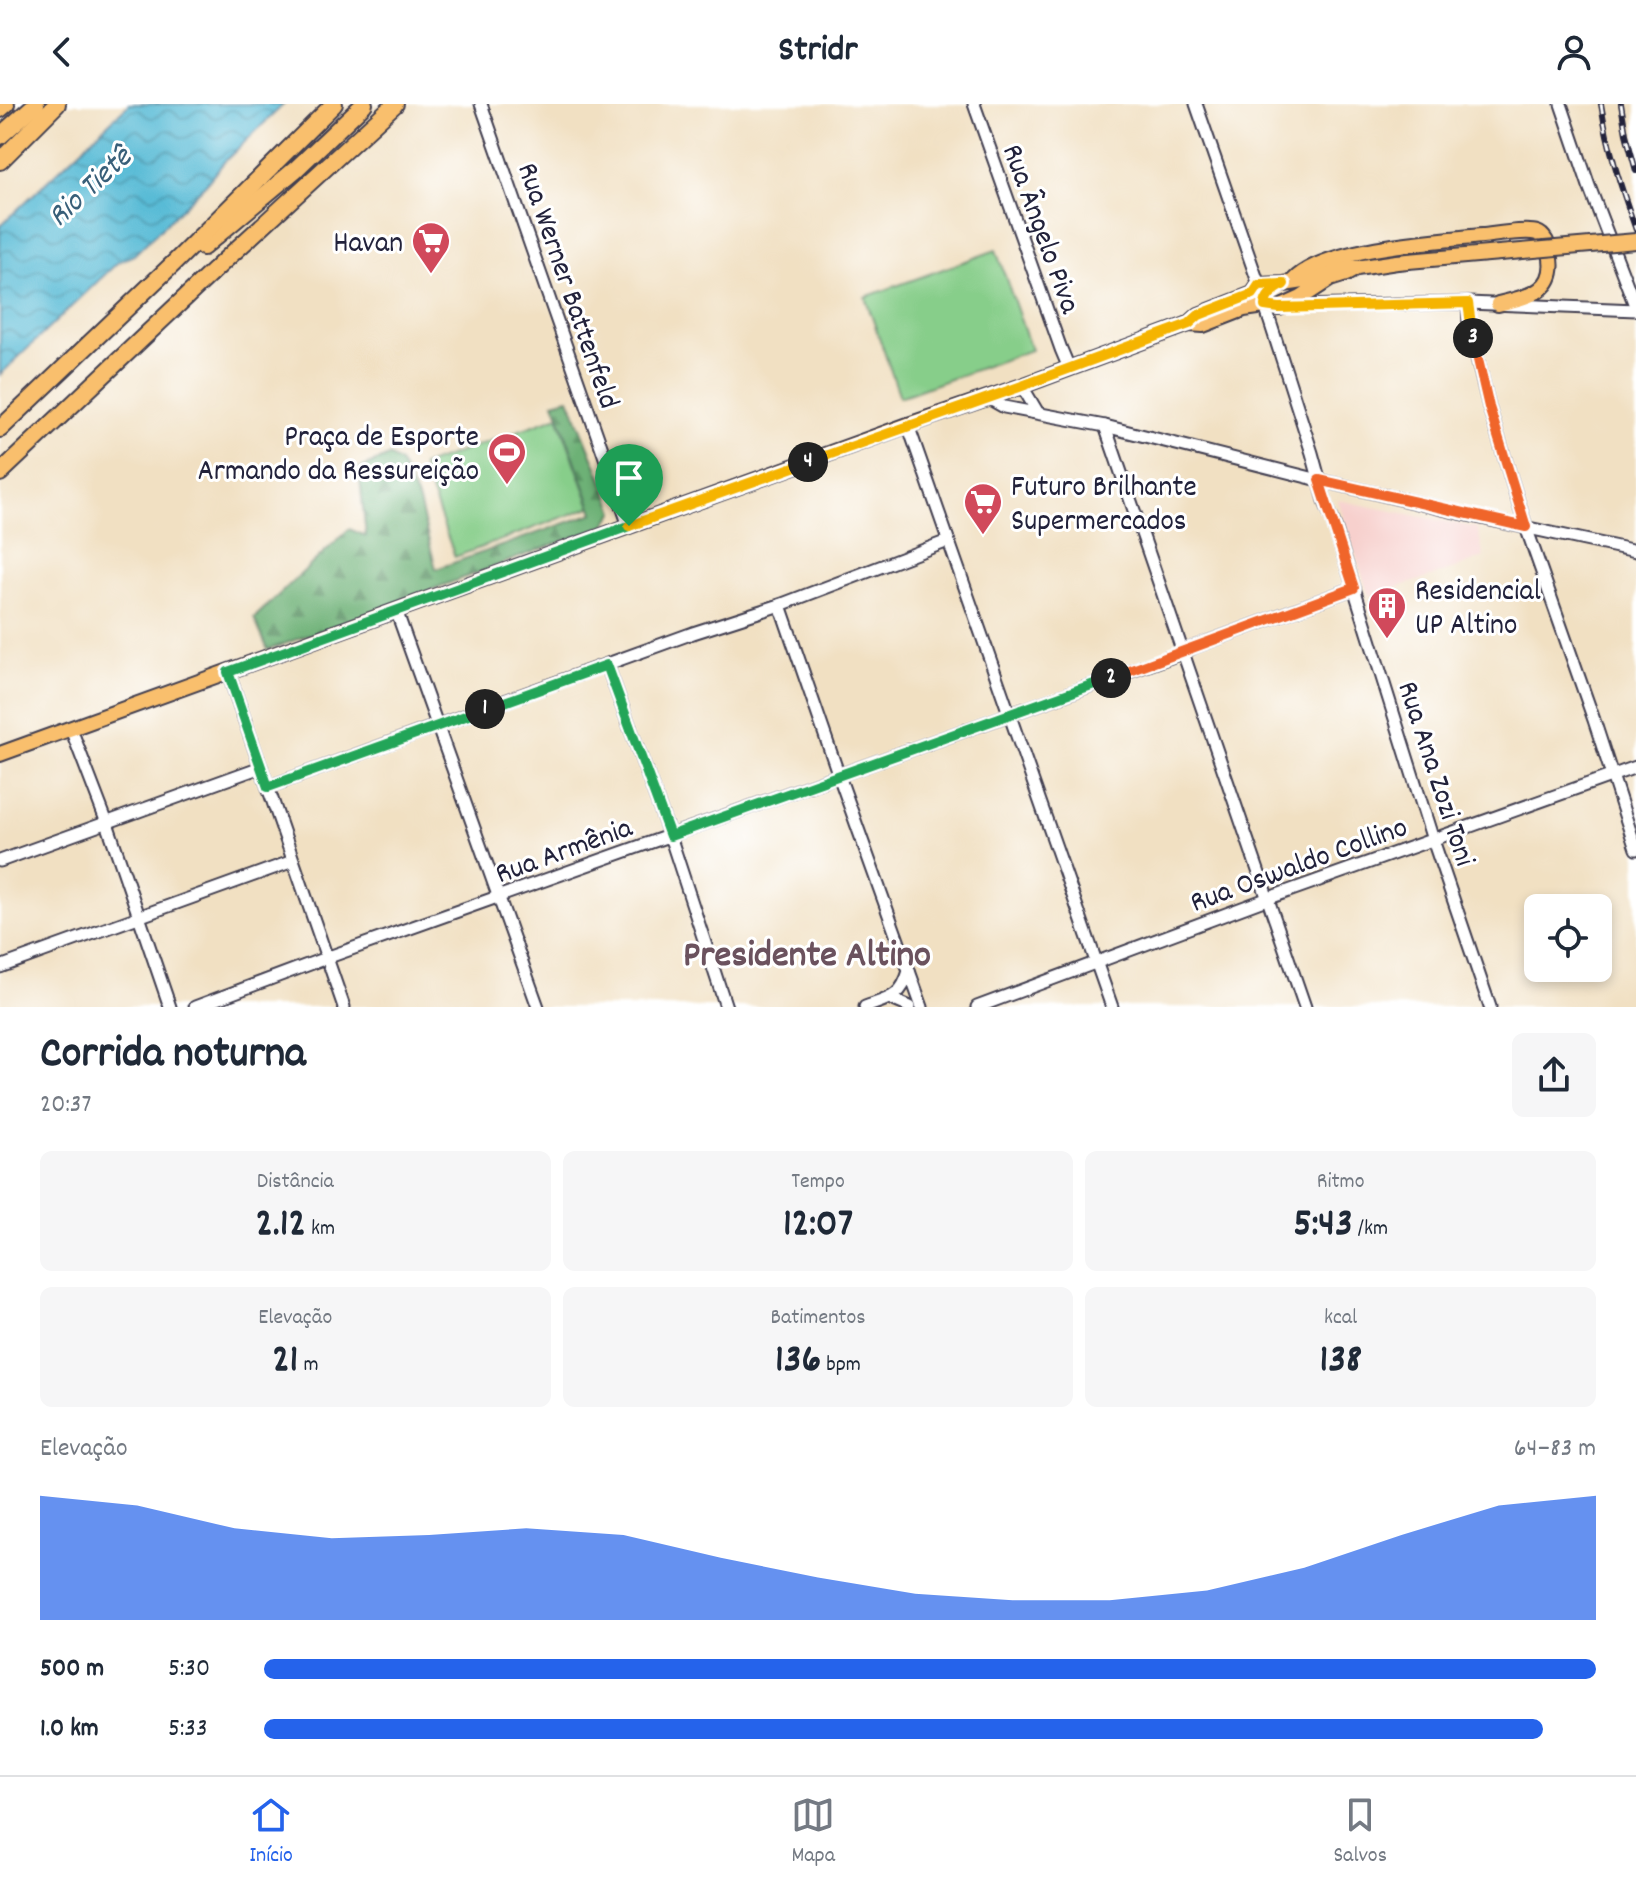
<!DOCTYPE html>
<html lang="pt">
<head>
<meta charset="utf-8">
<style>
  body { margin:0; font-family:Dekko,sans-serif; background:#f6f6f7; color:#1f2937; height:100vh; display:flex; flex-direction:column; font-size:30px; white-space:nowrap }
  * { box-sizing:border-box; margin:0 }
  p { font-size:26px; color:#747a83 }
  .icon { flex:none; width:44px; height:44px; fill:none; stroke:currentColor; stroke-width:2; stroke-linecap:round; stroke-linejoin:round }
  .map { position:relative; height:903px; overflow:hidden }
  .side { display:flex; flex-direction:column; background:#fff; flex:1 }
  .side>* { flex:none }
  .fabs { position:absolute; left:1524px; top:790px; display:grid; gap:16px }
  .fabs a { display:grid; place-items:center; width:88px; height:88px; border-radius:12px; background:#fff; box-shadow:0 4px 12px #0003; font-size:40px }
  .pin { position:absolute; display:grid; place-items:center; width:68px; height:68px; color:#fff; margin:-82px -34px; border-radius:50% 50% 50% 0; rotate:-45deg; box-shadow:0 0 8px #0007 }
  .pin .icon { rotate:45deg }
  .km { position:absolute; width:40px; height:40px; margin:-20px; border-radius:50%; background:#222; color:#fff; font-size:22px; line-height:40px; text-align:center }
  .round { display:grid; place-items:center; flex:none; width:84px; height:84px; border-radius:12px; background:#f6f6f7 }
  .headline { display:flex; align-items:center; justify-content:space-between; height:136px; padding:0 40px }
  h1 { font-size:44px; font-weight:700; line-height:60px }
  .metrics { display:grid; grid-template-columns:repeat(3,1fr); gap:12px; height:136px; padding:8px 40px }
  .metrics div { display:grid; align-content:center; border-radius:12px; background:#f6f6f7; text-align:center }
  .metrics b { font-size:40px; font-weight:700 }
  .metrics small { font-size:22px; font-weight:400 }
  .metrics p { font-size:22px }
  .chart { height:224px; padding:16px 40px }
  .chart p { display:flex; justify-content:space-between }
  .chart svg { width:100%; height:144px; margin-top:8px; fill:#2563eb; opacity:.7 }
  ul { padding:0 40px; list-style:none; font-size:26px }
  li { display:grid; grid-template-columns:128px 96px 1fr; align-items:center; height:60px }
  li i { height:20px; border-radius:10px; background:#2563eb }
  header { display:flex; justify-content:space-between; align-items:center; height:104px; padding:0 40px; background:#fff; font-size:36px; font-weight:700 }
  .dock { display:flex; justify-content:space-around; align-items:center; height:112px; border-top:2px solid #e0e1e3; background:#fff; font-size:22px; color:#747a83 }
  .dock a { display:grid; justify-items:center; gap:4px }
  .dock .on { color:#2563eb }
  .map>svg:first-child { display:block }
</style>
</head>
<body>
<header><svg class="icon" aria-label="back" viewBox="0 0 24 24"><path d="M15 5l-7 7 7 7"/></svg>Stridr<svg class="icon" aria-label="person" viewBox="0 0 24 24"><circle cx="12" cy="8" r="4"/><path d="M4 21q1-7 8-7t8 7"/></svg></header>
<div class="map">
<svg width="1636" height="903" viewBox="0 0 1636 903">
  <defs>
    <pattern id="forest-firs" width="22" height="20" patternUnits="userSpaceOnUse" patternTransform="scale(2)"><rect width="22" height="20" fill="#6db176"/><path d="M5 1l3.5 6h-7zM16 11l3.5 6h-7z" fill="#599062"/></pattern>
    <pattern id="water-waves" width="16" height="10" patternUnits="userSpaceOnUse" patternTransform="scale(2)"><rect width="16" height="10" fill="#58bbd6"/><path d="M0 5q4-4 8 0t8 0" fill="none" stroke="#4898af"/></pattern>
  </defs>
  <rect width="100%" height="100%" fill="#fff"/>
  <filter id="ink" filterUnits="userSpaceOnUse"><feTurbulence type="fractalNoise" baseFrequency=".0125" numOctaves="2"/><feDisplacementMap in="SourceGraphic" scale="16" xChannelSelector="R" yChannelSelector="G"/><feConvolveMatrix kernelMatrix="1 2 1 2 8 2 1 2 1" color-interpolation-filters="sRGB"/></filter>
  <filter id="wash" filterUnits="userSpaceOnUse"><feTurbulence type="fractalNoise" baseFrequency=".006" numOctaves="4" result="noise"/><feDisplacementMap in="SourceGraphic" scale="32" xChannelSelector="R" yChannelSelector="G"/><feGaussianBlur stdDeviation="1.8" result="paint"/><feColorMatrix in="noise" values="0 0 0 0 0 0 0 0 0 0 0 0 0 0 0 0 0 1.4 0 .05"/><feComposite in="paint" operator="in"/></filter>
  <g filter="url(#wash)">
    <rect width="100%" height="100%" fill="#f1e0c2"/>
    <polygon fill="#f7d0cd" points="1338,396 1477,424 1484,453 1443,469 1369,492"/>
    <polygon fill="url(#forest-firs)" stroke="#486a58" stroke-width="2" points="569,294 615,407 604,422 268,546 254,514 349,425 366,432 359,365 389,352 400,359 419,398 436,465 594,409 554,298"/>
    <g fill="#87ce8a" stroke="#547862" stroke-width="2">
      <polygon points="996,146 1031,246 900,293 865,193"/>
      <polygon points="558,312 591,403 455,453 422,362"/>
    </g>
    <polygon fill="url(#water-waves)" stroke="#3d6e88" stroke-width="2" points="129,0 284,0 224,58 206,80 134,151 118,158 0,271 0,122"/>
  </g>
  <g filter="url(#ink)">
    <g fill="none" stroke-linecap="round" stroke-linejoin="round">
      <g stroke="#413e4f" stroke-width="15">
        <g id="minor">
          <polyline points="481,0 629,422"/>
          <polyline points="974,0 1061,245 1069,264"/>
          <polyline points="1196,0 1259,181"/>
          <polyline points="1561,0 1589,82 1636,204"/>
          <polyline points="1468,199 1469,220 1489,303 1526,423 1594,616 1636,745"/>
          <polyline points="1265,202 1312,349 1326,400 1333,417 1433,736 1490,903"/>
          <polyline points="1289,202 1468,199 1636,206"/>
          <polyline points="1022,282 1038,309"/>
          <polyline points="988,294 1004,303 1105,322 1319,376 1477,413 1636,447"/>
          <polyline points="908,321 1112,903"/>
          <polyline points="1105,322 1305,903"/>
          <polyline points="780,501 839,672 922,903"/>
          <polyline points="396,506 538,903"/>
          <polyline points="607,561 670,732 726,903"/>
          <polyline points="228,568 344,903"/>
          <polyline points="71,625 107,719 170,903"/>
          <polyline points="268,683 693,529 780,501 948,437"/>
          <polyline points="0,757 261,663"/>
          <polyline points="0,863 293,757"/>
          <polyline points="889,894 910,903"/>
          <polyline points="195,903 326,854 1182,549 1194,543 1354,484"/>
          <path d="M865,903C890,894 901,894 909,867"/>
          <polyline points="977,903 1269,794 1636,663"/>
        </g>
      </g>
      <g stroke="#413e4f" stroke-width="18">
        <g id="major">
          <polyline points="1357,164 1346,170 1330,175 1301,194 1279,204 1265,202 1244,205 1203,221 1189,220 1199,211 1253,190 1259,181 1284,180 1310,176 1346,162 1357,164 1397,158"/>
          <path d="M1293,177C1324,143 1436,137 1482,132C1494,131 1527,125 1537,129C1544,131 1549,142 1550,149C1559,188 1527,193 1498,200"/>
          <polyline points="0,650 908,321 1022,282 1189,220"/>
        </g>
      </g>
      <g stroke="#413e4f" stroke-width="20">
        <g id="highway">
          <polyline points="0,5 6,0"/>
          <polyline points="0,32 36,0"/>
          <polyline points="0,57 57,0"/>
          <polyline points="203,143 296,65 364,0"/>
          <polyline points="0,325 174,159 334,0"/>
          <polyline points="0,369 224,157 395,0"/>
        </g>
      </g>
      <use href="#minor" stroke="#fff" stroke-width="11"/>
      <use href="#major" stroke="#f9bf6d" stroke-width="14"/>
      <use href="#highway" stroke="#f9bf6d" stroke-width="16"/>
      <g stroke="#22223b" stroke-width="6">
        <g id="rail">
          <path d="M1601,0C1608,44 1621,84 1636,126"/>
          <polyline points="1621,0 1626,30 1636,67"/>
        </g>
      </g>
      <use href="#rail" stroke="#fff" stroke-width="3" stroke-dasharray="9" stroke-linecap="butt"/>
      <g stroke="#413e4f" stroke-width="18" stroke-linecap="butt">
        <polyline id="major-bridge" points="1397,158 1636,137"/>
      </g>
      <use href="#major-bridge" stroke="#f9bf6d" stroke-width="14"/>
    </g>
  </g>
  <g fill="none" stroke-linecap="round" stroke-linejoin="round" filter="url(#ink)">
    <g stroke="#fff" stroke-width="16">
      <polyline id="split-1" points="485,605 268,683 228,568 629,422"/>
    </g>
    <g stroke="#fff" stroke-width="16">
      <polyline id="split-2" points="485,605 607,561 670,732 1111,574"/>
    </g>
    <g stroke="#fff" stroke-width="16">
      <polyline id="split-3" points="1111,574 1354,484 1319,376 1526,423 1489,303 1473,234"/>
    </g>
    <g stroke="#fff" stroke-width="16">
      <path id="split-4" d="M808,358L1022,282L1189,220L1199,211L1253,190L1259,181L1284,180C1275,186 1265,191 1265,202L1279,204L1468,199L1473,234"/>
    </g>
    <g stroke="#fff" stroke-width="16">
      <polyline id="split-5" points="629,422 808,358"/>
    </g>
    <use href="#split-1" stroke="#22a559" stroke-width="10"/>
    <use href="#split-2" stroke="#22a559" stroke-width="10"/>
    <use href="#split-3" stroke="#f0652b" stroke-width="10"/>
    <use href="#split-4" stroke="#f5b400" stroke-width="10"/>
    <use href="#split-5" stroke="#f5b400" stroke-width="10"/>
  </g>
  <defs>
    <g id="supermarket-pin" transform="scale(2)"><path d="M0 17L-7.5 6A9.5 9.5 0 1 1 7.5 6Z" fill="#d1495b" stroke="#fff"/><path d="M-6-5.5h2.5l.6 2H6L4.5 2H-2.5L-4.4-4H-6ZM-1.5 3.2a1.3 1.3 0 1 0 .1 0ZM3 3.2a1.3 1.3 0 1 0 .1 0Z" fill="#fff"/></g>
    <g id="stadium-pin" transform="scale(2)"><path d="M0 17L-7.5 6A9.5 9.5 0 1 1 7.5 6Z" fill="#d1495b" stroke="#fff"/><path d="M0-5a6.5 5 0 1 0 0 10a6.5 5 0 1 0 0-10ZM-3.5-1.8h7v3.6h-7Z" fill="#fff"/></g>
    <g id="building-pin" transform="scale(2)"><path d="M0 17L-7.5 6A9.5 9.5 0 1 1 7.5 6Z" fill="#d1495b" stroke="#fff"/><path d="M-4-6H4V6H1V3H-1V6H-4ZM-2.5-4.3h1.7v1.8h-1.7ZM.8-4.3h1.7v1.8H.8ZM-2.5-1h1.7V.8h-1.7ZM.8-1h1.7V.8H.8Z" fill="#fff"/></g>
  </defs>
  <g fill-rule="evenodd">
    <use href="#supermarket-pin" x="431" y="137"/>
    <use href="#stadium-pin" x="507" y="348"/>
    <use href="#supermarket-pin" x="983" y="398"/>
    <use href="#building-pin" x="1387" y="502"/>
  </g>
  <g text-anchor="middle" stroke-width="6" stroke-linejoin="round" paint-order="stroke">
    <g font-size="30" fill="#22223b" stroke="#fff">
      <text transform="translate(1043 124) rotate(70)" y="10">Rua Ângelo Piva</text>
      <text transform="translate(570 181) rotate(71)" y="10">Rua Werner Battenfeld</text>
      <text transform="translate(1438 669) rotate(72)" y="10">Rua Ana Zozi Toni</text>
      <text transform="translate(563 745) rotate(-20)" y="10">Rua Armênia</text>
      <text transform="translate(1298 759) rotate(-20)" y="10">Rua Oswaldo Collino</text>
    </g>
    <g font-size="30" fill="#22223b" stroke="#fff" text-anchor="end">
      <text x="403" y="147">Havan</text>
      <text x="479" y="341">Praça de Esporte<tspan x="479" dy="34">Armando da Ressureição</tspan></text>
      <text x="1011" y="391" text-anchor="start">Futuro Brilhante<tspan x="1011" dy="34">Supermercados</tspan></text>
      <text x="1415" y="495" text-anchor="start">Residencial<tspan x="1415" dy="34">UP Altino</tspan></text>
    </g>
    <g font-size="32" font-style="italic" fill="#385f79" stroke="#fff">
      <text transform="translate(88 81) rotate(-43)" y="11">Rio Tietê</text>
    </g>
    <g font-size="38" font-weight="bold" fill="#6b525e" stroke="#fff">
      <text x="807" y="861">Presidente Altino</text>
    </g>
  </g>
</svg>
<div class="fabs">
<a><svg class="icon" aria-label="locate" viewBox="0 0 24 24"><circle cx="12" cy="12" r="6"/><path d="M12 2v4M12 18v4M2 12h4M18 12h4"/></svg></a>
</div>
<div class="pin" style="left:629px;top:422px;background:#1e9e55"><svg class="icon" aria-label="arrive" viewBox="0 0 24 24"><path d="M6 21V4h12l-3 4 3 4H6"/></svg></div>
<b class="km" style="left:485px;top:605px">1</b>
<b class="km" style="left:1111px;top:574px">2</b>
<b class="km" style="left:1473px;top:234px">3</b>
<b class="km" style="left:808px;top:358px">4</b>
</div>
<section class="side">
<div class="headline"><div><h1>Corrida noturna</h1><p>20:37</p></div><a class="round"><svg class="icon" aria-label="share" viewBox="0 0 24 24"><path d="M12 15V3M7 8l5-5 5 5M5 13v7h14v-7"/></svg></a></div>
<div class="metrics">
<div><p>Distância</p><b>2.12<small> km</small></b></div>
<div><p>Tempo</p><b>12:07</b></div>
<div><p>Ritmo</p><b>5:43<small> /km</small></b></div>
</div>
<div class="metrics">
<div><p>Elevação</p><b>21<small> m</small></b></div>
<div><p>Batimentos</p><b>136<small> bpm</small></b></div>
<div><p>kcal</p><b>138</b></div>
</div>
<div class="chart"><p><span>Elevação</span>64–83 m</p>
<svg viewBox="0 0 160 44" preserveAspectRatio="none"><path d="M0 44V6L10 9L20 16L30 19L40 18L50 16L60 18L70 25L80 31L90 36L100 38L110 38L120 35L130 28L140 18L150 9L160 6V44z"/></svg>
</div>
<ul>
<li><b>500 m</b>5:30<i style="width:100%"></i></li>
<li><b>1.0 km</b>5:33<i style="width:96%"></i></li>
</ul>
</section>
<nav class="dock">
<a class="on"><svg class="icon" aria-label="home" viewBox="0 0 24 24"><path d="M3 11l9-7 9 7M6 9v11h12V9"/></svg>Início</a>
<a><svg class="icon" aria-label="map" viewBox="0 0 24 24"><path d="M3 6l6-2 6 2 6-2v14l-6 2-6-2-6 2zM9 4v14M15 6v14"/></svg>Mapa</a>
<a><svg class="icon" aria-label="saved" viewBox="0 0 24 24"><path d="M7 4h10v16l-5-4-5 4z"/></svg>Salvos</a>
</nav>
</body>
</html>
